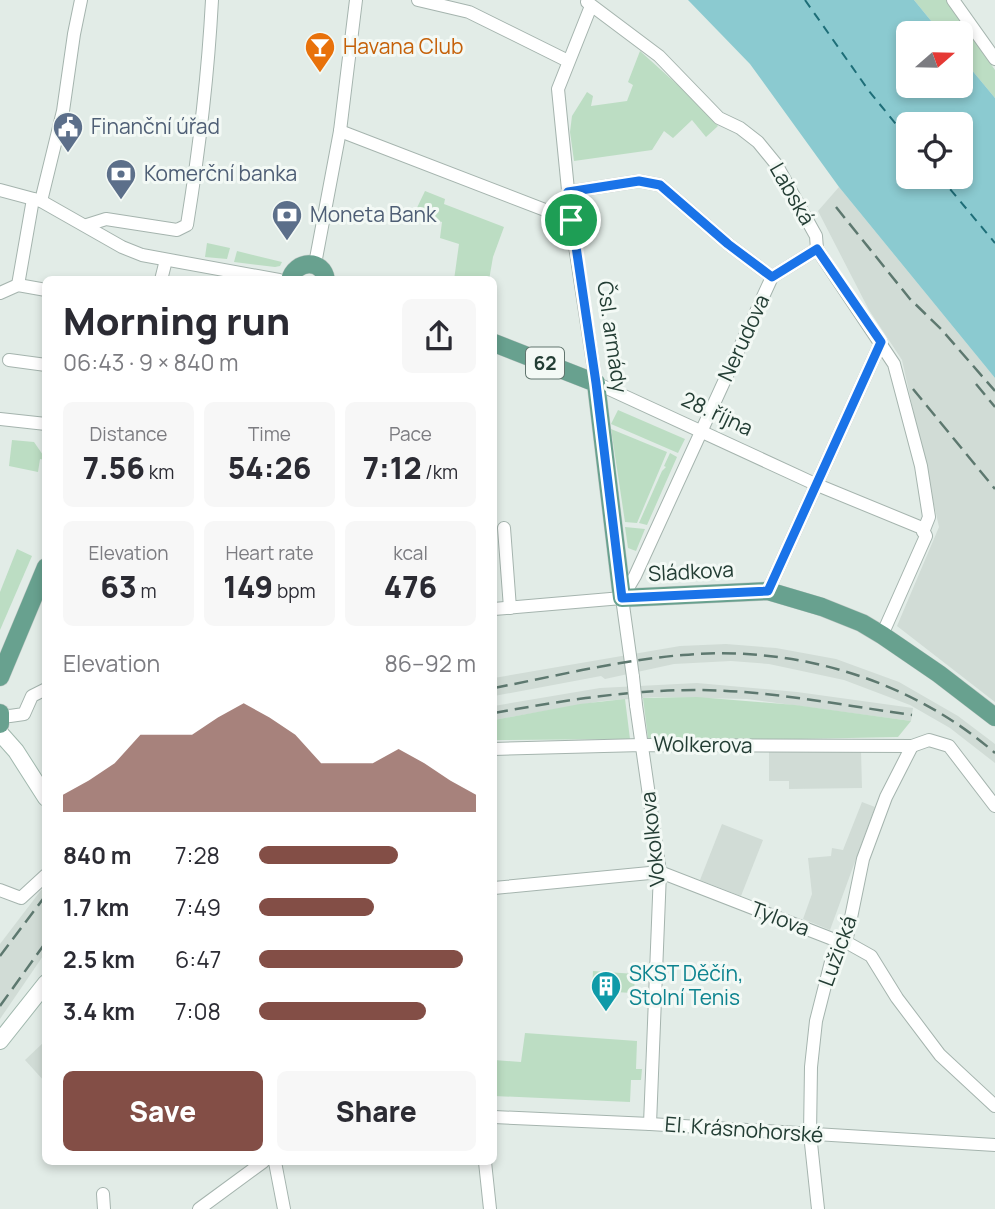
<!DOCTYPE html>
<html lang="en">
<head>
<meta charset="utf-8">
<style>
  body { margin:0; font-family:Manrope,sans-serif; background:#f7f7f7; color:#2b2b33; height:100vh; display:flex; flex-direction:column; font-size:26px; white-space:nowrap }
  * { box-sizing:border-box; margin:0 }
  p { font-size:23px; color:#7c7c81 }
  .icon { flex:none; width:38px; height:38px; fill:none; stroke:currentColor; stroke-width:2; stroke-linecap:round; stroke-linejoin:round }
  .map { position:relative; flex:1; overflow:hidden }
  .panel { position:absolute; left:42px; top:276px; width:455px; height:889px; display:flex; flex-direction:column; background:#fff; border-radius:10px; box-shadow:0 4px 10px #0003 }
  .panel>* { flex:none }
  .needle { width:46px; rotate:70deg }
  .buttons { position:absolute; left:896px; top:21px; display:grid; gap:14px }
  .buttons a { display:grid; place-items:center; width:77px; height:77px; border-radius:10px; background:#fff; box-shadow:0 4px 10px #0003; font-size:35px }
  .pin { position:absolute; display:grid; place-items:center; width:60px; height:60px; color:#fff; margin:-30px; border:4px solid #fff; border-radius:50%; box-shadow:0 2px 7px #0007 }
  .round { display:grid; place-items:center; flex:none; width:74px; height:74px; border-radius:10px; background:#f7f7f7 }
  .summary { display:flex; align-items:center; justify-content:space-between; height:119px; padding:0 21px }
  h1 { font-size:38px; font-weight:800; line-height:52px }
  .stats { display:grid; grid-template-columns:repeat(3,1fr); gap:10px; height:119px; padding:7px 21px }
  .stats div { display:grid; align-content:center; border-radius:10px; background:#f7f7f7; text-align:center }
  .stats b { font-size:30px; font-weight:800 }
  .stats small { font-size:19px; font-weight:400 }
  .stats p { font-size:19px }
  .chart { height:196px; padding:14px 21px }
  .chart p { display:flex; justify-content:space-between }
  .chart svg { width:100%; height:126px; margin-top:7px; fill:#834e46; opacity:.7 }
  .cta { display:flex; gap:14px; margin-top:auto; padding:14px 21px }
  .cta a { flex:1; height:80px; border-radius:10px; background:#834e46; color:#fff; font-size:28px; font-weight:800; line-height:80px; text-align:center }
  .cta a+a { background:#f7f7f7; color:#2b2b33 }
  ul { padding:0 21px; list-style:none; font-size:23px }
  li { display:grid; grid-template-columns:112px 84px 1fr; align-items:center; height:52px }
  li i { height:18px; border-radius:9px; background:#834e46 }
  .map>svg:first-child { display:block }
</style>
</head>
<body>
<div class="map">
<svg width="995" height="1209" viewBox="0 0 995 1209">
  <rect width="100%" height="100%" fill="#e2ece7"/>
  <g fill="#d1dcd6">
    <polygon points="839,187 995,378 995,702 897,626 939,527 902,360 869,310 818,211"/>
    <polygon points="726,644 776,648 836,659 899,682 958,716 995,744 995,763 950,728 910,705 844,680 769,664 731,661 674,664 605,679 601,676 494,696 494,678 680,646"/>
    <polygon points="697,683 797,692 913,708 911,721 747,699 655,697 602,701 494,720 494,706 600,688"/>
    <polygon points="861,750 862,788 789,789 789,781 769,781 769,751"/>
    <polygon points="862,802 875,807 830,930 803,919 812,894 808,858 831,856 832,848 843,850"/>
    <polygon points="722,824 763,840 741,896 700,880"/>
    <polygon points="45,885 45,953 0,1019 0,944"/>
    <polygon points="45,1041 45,1082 25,1060"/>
  </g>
  <g fill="#bcddc3">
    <polygon points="914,0 946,0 995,70 995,98 961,57 961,33 941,33"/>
    <polygon points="640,51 690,96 718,126 706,137 692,120 673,138 664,131 652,150 574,161 570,132 572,116 587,92 593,96 591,106 627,101 633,85 628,82"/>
    <polygon points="425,191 445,199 444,204 504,227 493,257 489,280 454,280 459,244 440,238 442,222 414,214"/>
    <polygon points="207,243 230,248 227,259 205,257"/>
    <polygon points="237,251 282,262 280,266 275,267 234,262"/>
    <polygon points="618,410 685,439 678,453 611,424"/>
    <polygon points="611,429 667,452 637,523 625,522"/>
    <polygon points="12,440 34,442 45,458 45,460 40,459 38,472 9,466"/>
    <polygon points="670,453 677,457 647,525 639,523 662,471 666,467 664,466"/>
    <polygon points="625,527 645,529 636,551 628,548"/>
    <polygon points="17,549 32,556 0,630 0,592"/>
    <polygon points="697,697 795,705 911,721 898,737 744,740 648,738 643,698"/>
    <polygon points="625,699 630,739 494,740 494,720 580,704"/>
    <polygon points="593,971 635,974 634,993 592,991"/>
    <polygon points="525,1033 637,1041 636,1069 642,1069 641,1080 631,1080 630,1102 494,1096 494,1060 521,1062"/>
  </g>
  <path fill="#8bcad0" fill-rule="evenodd" d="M688,0H914L941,33H908V86H961V57L995,98V378L839,187L750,64ZM908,124H961V177H908Z"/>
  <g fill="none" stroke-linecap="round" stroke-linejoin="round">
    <g stroke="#1e6e78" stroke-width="2" stroke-dasharray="9 7" stroke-linecap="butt">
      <polyline points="805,0 869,91 908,139"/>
      <polyline points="940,177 995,243"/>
    </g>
    <g stroke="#a5b4ae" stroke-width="14">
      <g id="street">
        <polyline points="418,0 469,12 568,61"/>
        <polyline points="953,0 995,59"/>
        <polyline points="587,2 659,56 719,118 740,128 758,142 776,164 816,236 817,249 894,364 921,466 929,517 923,532"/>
        <polyline points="591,6 558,89 571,220 596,383 815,484 922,528 926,536 882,635"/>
        <polyline points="340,131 571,220"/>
        <polyline points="0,190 41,201 122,247 142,255 279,280"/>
        <polyline points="568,192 639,181 660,185 728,244 772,277"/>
        <polyline points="41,201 63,111 74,34 81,0"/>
        <path d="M87,225L106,219L177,230L187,225C199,151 208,76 212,0"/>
        <polyline points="315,264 340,131 356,0"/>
        <polyline points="161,280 166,260"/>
        <polyline points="18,285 33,199"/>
        <polyline points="0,293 18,285 46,290"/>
        <polyline points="9,360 46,365"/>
        <polyline points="0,419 46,424"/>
        <polyline points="504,528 510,608"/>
        <polyline points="768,591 881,342"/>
        <polyline points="622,598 635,576 772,277 817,249"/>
        <polyline points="622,598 633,677"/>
        <polyline points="494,609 622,598"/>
        <polyline points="636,705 660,872 650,1124"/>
        <polyline points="1,715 10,716 24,714 32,696 46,689"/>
        <polyline points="494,749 642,745 912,746 929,740 949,746 995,806"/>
        <polyline points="494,888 660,872 835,940 846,942 871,956 897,998 940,1055 995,1106"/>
        <polyline points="0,890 21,898 46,875"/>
        <polyline points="494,1117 650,1124 995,1145"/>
        <polyline points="275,1162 284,1209"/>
        <polyline points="485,1162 490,1209"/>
        <polyline points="103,1194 104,1209"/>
        <polyline points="199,1209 263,1162"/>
        <polyline points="818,1209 810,1134 811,1067 816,1021 834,950 846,942 863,859 886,797 912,746"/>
      </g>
    </g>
    <g stroke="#a1b8ae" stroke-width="18">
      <g id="secondary">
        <polyline points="0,733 16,751 46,798"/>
        <polyline points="0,1041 46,983"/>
      </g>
    </g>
    <g stroke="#c1c9c6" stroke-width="19">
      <g id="primary">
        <path d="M290,280C295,260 323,258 326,280"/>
        <polyline points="494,343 596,383 622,598 768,591 822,607 862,623 882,635 939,674 995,717"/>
        <polyline points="0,677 46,567"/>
        <polyline points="0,713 0,724"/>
      </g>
    </g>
    <use href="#street" stroke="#fff" stroke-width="12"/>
    <use href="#secondary" stroke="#fff" stroke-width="16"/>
    <use href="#primary" stroke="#68a18f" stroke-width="18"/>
    <g stroke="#5d786f" stroke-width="2.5" stroke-dasharray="14 7" stroke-linecap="butt">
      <polyline points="836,207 910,299 941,329 995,391"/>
      <polyline points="976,384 995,407"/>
      <polyline points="913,389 995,489"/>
      <path d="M494,688C556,676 620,660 683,655C794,645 910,679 995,753"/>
      <path d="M494,713C561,701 626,690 695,690C768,690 840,705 912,715"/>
      <polyline points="0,956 46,895"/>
      <polyline points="0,1006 46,942"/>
    </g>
    <g stroke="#a5b4ae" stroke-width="14" stroke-linecap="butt">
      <polyline id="street-bridge" points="633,677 636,705"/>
    </g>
    <use href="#street-bridge" stroke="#fff" stroke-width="12"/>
  </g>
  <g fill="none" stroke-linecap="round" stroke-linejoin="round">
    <g stroke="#fff" stroke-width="14">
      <polygon id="route" points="639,181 660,185 728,244 772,277 817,249 881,342 768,591 622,598 596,383 568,192"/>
    </g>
    <use href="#route" stroke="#1a73e8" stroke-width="9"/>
  </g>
  <defs>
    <g id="bar-pin" transform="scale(1.575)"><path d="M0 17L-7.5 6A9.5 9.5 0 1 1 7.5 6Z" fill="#e8710a" stroke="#f3f9f5"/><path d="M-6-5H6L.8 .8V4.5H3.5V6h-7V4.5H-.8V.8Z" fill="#fff"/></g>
    <g id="civic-pin" transform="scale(1.575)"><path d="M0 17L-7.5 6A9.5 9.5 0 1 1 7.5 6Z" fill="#5c6f8a" stroke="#f3f9f5"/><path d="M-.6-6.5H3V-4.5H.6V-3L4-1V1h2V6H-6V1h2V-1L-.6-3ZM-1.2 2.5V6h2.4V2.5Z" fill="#fff"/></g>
    <g id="bank-pin" transform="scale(1.575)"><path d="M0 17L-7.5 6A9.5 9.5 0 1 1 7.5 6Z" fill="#5c6f8a" stroke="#f3f9f5"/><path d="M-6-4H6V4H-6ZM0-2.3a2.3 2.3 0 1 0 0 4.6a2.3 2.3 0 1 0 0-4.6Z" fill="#fff"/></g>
    <g id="building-pin" transform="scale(1.575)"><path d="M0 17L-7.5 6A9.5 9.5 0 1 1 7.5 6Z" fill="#0f9aa8" stroke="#f3f9f5"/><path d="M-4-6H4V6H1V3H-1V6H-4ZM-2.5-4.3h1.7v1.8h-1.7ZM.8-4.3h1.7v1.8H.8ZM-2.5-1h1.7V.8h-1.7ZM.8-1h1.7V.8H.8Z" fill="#fff"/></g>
  </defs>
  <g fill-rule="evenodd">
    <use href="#bar-pin" x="320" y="47"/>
    <use href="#civic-pin" x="68" y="127"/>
    <use href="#bank-pin" x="121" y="174"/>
    <use href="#bank-pin" x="287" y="215"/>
    <use href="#building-pin" x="606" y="986"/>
  </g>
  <g text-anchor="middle" stroke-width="6" stroke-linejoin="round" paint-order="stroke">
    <rect fill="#f3f9f5" stroke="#61756e" stroke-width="2" x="526" y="347.5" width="38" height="31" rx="5"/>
    <g font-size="19" font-weight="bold" fill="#233d34">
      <text x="545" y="370">62</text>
    </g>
    <g font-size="21" fill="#c56008" stroke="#f3f9f5" text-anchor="start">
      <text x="343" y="54">Havana Club</text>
    </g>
    <g font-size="21" fill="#4e5e75" stroke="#f3f9f5" text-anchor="start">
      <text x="91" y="134">Finanční úřad</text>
      <text x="144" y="181">Komerční banka</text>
      <text x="310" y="222">Moneta Bank</text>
    </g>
    <g font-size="21" fill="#233d34" stroke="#f3f9f5">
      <text transform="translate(792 194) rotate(60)" y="7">Labská</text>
      <text transform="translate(612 337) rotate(82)" y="7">Čsl. armády</text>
      <text transform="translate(744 338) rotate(-65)" y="7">Nerudova</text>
      <text transform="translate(717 414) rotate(25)" y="7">28. října</text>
      <text transform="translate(691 572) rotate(-3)" y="7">Sládkova</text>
      <text transform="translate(703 745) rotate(1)" y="7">Wolkerova</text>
      <text transform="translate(653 839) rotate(-96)" y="7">Vokolkova</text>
      <text transform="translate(780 919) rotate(21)" y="7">Tylova</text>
      <text transform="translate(838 951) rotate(-70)" y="7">Lužická</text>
      <text transform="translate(744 1130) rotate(4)" y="7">El. Krásnohorské</text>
    </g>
    <g font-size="21" fill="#0d838f" stroke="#f3f9f5" text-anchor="start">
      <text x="629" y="981">SKST Děčín,<tspan x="629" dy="24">Stolní Tenis</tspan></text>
    </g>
  </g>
</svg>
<div class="buttons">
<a><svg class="needle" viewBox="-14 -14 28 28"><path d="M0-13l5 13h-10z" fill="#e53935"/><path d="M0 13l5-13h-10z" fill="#7c7c81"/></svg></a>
<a><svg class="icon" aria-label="locate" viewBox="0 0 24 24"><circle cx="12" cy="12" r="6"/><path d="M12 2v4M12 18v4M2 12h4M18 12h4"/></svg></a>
</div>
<div class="pin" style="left:571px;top:220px;background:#1e9e55"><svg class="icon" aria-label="arrive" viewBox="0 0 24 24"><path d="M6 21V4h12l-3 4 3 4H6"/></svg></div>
<section class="panel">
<div class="summary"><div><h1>Morning run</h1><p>06:43 · 9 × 840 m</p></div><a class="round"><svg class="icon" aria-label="share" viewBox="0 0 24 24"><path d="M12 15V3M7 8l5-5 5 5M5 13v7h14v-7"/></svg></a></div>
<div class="stats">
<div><p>Distance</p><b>7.56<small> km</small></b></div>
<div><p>Time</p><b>54:26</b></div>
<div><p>Pace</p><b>7:12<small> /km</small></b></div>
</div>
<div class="stats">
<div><p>Elevation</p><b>63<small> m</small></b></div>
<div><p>Heart rate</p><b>149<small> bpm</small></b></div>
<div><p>kcal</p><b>476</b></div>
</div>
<div class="chart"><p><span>Elevation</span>86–92 m</p>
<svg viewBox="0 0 160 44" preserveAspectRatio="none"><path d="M0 44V38L10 33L20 27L30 17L40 17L50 17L60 11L70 6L80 11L90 17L100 27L110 27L120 27L130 22L140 27L150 33L160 38V44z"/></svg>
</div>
<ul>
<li><b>840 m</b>7:28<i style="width:64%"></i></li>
<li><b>1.7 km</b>7:49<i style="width:53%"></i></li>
<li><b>2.5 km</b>6:47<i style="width:94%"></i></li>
<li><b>3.4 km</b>7:08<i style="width:77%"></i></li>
</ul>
<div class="cta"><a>Save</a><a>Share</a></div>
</section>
</div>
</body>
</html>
